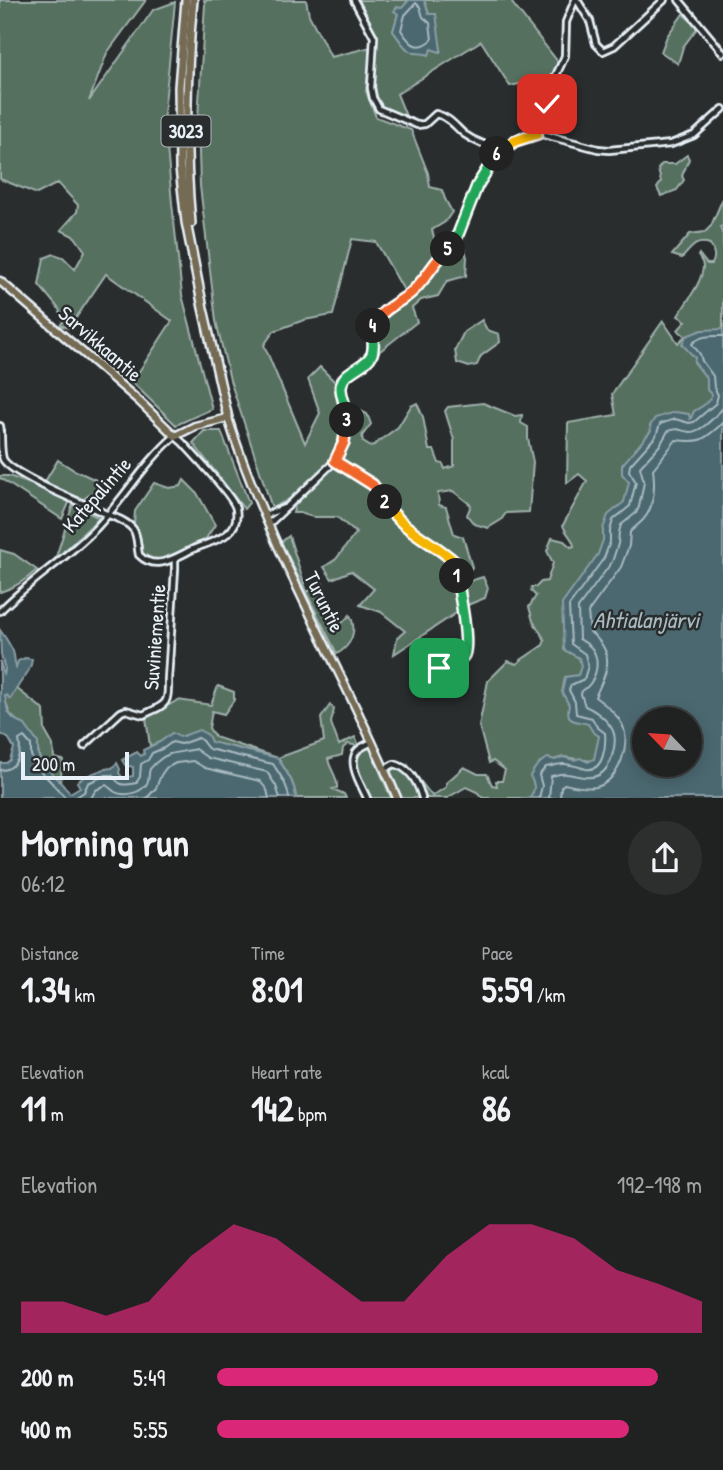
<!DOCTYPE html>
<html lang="en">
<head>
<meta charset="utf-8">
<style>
  body { margin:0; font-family:"Patrick Hand",sans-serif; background:#2d2f2f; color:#f1f3f6; height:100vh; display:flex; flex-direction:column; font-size:26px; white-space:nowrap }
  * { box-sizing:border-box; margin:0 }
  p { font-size:23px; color:#a2a4a5 }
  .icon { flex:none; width:38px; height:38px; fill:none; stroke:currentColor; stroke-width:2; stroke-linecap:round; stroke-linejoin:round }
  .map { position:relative; height:798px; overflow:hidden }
  .panel { display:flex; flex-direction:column; background:#202222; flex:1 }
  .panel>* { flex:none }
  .needle { width:46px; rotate:295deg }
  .fabs { position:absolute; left:632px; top:707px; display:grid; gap:14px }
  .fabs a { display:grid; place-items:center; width:70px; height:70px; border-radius:50%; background:#202222; box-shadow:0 4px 18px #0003,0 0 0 2px #3d3f40; font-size:35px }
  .scale { position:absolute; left:21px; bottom:18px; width:108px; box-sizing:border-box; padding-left:7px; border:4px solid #e8f1f8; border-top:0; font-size:19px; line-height:24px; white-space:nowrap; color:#e8f1f8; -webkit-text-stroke:5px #2a2d2e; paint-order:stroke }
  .pin { position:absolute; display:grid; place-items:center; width:60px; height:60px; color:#fff; margin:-30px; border-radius:14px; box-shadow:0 4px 10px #0006 }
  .km { position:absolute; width:35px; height:35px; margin:-18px; border-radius:50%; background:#222; color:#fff; font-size:19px; line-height:35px; text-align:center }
  .round { display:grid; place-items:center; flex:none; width:74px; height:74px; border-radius:37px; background:#2d2f2f }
  .overview { display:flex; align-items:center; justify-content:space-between; height:119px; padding:0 21px }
  h1 { font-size:38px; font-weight:800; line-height:52px }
  .metrics { display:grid; grid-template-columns:repeat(3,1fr); gap:10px; height:119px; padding:7px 21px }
  .metrics div { display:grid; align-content:center }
  .metrics b { font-size:35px; font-weight:800 }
  .metrics small { font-size:19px; font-weight:400 }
  .metrics p { font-size:19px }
  .chart { height:196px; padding:14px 21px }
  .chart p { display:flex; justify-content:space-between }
  .chart svg { width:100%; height:126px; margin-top:7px; fill:#db2777; opacity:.7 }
  ul { padding:0 21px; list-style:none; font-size:23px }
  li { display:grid; grid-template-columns:112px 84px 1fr; align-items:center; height:52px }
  li i { height:18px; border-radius:9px; background:#db2777 }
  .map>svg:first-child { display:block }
</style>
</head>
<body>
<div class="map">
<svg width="723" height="798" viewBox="0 0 723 798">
  <rect width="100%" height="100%" fill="#2a2d2e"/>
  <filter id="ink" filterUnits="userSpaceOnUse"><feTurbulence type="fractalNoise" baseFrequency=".0143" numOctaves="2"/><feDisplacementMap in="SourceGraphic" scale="14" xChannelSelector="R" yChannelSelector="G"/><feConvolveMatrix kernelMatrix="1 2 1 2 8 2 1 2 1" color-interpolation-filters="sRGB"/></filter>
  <g filter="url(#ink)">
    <g fill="#56705f" stroke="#9fb0ac" stroke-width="2" fill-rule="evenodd">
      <polygon points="0,0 146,0 107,53 89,101 153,10 175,2 164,114 172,203 182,295 212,409 176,425 132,382 172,321 106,274 69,328 60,325 63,322 59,309 39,285 44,258 54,254 63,257 75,269 85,251 75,237 61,230 77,212 78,205 58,183 37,194 0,179"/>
      <polygon points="204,0 306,0 309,15 331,57 371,47 366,91 376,117 411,130 428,173 430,187 442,190 445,199 452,212 445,222 432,230 435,241 446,247 405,292 376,242 352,239 333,315 304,320 274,331 264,345 305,443 320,413 308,379 320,367 339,386 338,402 341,433 331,460 292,498 272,508 230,380 216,321 200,186 198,118 205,4"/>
      <polygon points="359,0 409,0 398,14 393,31 406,48 415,53 429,14 424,0 514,0 512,3 558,62 551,77 510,86 481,41 397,94 408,121 378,105 374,80 377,38"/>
      <polygon points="683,14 698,27 683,47 678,64 661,52 667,36"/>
      <polygon points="687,155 689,159 682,176 684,180 677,190 661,196 657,188 661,182 658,169 662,164 675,164"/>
      <path d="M723,198V226L720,227L723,235V798L592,761L563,757L554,760L531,775C535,786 537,789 529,798H483L477,792L466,787L447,798H402L391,772L393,768L395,767L406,771L408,765L432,796L446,787V783L464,767L478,774H487L492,785L497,786L496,781H502L505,770L493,761L489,763L479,726L488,681L508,661L517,664L521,660L543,645L545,640L533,621L529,607L536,596L531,591L532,587H536L541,582L547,581L553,563L547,551L552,538L564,541L571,547L574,546C573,538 565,533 563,525L587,481L579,474L567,483L568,423L616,415L612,394L663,321L678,343L685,336L678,330L686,321L678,316C686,302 702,283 703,267C703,261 701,260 698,256L699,254L707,264H712C716,257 714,251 710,244C695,239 691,249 682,258L672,255L690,234L705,232L711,226ZM644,719H690V765H644Z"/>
      <polygon points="462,240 467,257 466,276 447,281 438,296 421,300 412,308 417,322 375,355 376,327 382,316 425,285 439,263"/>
      <polygon points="482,320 487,330 499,334 500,342 481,356 477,365 469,367 457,363 455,350 464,332"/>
      <polygon points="417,403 423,417 429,450 434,450 439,463 443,464 445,469 454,466 454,440 445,411 448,407 483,403 515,416 522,415 521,423 528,427 528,439 533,462 529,512 506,513 501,520 488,528 474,524 467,515 471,505 453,491 438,493 439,505 446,507 454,534 463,537 472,567 468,573 470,581 483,577 488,588 485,598 470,604 394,654 397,638 405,631 381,612 360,605 374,589 351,571 332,579 324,567 336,559 356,533 337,517 313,517 300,513 293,513 295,504 341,459 349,435 352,407 367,414 371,424 362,436 363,442 371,447 398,427 411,406"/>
      <polygon points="204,431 221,431 249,503 244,509 193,443"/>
      <polygon points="58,460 74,470 105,484 82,500 72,496 62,519 0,478 0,476 9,476 41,488"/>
      <polygon points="184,480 197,493 215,525 203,543 168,560 150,559 143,556 139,548 138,535 134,523 135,511 154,483 169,488 181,486"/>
      <polygon points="73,504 99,518 55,560"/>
      <path d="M289,536L307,592L323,584L330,609L343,622L350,615C358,631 351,646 337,654L281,542Z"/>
      <path d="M0,550L14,554L37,570C26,580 14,588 0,592Z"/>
      <path d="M218,686L234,692V700L224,714L212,711L209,728L215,737L278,758L324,741L321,718L330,705L334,709L331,723L339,745L355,737L359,746L348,744L343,748L342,755L328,759C330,770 338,776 337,788L333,789L344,794L346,798H296C295,783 286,771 278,758L228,746L180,737L172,734L160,742L150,746L146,718L178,700L211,705Z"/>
      <polygon points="16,688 44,710 45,731 53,745 54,758 63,760 60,783 40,760 36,740 10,714 4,698 6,695 15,692"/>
      <path d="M368,748L371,750L391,798H370C366,789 352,762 358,753C361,749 364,749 368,748Z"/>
    </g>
    <g fill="#4b676f" stroke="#8a9ea6" stroke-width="2" fill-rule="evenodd">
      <path d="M409,0H424L429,14H436L441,50L440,52L431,49L429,55C425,53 421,54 416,53C406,52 399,39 393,31L398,14L394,11L397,7L402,8Z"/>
      <path d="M723,329V798H529C536,790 535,785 530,776L535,768L542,761L548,758L555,760L563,757L574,760L580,758L588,762L594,759L599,736L593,732L588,724C576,720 565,724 569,705L562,692L565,677L578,675L581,666L579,658L564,650L562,604L598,554L603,540V529L608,515L624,502L629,482L622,474V465L651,431L650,426L655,418L675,412L689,414L690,419L691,418L694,411C701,407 709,403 712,395L707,390V379L694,362L695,358L682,344L686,336L702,330ZM644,719H690V765H644Z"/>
      <path d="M0,630C3,634 10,645 12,649C15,654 14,661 16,667L18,661L25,658L32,659C31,672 23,677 17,688C14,691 13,696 10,699L7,695L5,696L8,712L14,719L25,725L38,743V754L40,760L70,793L80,787L77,782C82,777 104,768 112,768L117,763L120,769L119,773L123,778L133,776V767L125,765L122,760L137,752L141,756L144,754L143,750L160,742L172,733L180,737L199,730L208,735L211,742L278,758C285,771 295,782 296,798H0V763H6L10,760L14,748L9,739L0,733V661L4,676L5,669L1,655Z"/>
    </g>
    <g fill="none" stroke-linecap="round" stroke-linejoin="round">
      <g stroke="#a9bac1" stroke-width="2">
        <path d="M416,3L420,7L423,17L430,23L432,40C417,52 410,44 401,30L405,15Z"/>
        <path d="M0,770C17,770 22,754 19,740L24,737L31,745V755L34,764L66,798"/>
        <path d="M75,798L84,792L88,783L106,775H112C120,786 122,786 136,783L140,777L141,764L148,760L152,753L164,748L172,742L181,744L198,738C204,740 204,746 209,749L273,764C280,775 288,785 289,798"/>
        <path d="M91,798L96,790L106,785C109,787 112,790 115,792C124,797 140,793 146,785C150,780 148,773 150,769C153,766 155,763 158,761C168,751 182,753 195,749L208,758L267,772L276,786L280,798"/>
        <polyline points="147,798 156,788 161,775 166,768 176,763 193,761 205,768 260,781 267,790 269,798"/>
        <path d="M539,798L542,786L539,775L546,767C552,766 558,764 563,764C571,764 579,767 586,769C604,772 606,745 605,733L597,727L592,718L576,714L575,702L569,690L571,685L584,679L588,666L585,654L571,644L569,606L604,558L610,542V531L613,520L630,506L636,482L629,471L630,465L656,436L660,424L675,419L689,423L694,422L716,403L718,395L714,387L713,376L702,361L700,354L692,344C700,335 712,336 723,336"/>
        <path d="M549,798L551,776C556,775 562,773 567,774C577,775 589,780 599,775C611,769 618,742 613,731C609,721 595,710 585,706L581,694L582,691C595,683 601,664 593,650C590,645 584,642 579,639L578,608L612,562L618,544L619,532L621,525L636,513L639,507L644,482L640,467L660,445L668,431C679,427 680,431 690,432C702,432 715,416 723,408"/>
        <path d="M560,798L561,787L564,784C574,786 585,789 596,787C619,782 632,743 622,724C616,713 605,704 595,697C607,671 617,654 590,632L588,612L621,567L629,546L630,532C634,528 639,524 643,520C655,507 655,485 653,469L676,440C703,443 703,440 723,423"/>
      </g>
      <g stroke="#e8f1f8" stroke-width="10">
        <g id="minor">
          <path d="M354,0L374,37L371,88L373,98L379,109L417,125L425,124L436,114C449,117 455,126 464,134C474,141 490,148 502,149"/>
          <polyline points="577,0 590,21 596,44 603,51 614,46 664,0"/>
          <polyline points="679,0 723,53"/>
          <polyline points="537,133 539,123 547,108 550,88 565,56 566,22 575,0"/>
          <path d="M0,426C2,436 0,449 3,459C11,475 85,504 104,513C113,517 126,520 133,529C138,535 137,547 139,555C156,572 176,557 193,549C211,541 241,537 236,509C234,497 192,453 182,442L175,436C145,462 125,497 98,526C68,558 30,580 0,611"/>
          <path d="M335,461L373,485L379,492L392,515L404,526L452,559L457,567C457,584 471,644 463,656C459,662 440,668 433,670"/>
          <polyline points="265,515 287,507"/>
          <polyline points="269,524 335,461 345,437 347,411 341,390 344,379 369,358 372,353 373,330 374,324 378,318 408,296 417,286 434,263 454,243 477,185 494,157 499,152 515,141 537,133 598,149 609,150 671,144 694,135 723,109"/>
          <path d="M84,746L121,712L126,710L143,715C166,704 169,706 168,679L175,569V559"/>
          <path d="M385,769L394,764C410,768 418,783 422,798"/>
          <path d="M367,798C362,786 346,762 358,750C361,747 368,744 372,742"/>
        </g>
      </g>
      <g stroke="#e8f1f8" stroke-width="11">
        <path id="major" d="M0,281L139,401L175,436L195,426L228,418C270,551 343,670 397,798"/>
      </g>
      <g stroke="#e8f1f8" stroke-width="12">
        <g id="highway">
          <polyline points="186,0 179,87 180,168 186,222 203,308 228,418"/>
          <path d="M191,223C184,148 186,74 193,0"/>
        </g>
      </g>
      <use href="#minor" stroke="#2a2d2e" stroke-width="4.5"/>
      <use href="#major" stroke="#756b52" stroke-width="6"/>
      <use href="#highway" stroke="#756b52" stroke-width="7"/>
    </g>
  </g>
  <g fill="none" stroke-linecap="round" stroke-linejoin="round" filter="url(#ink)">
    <g stroke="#fff" stroke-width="14">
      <path id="split-1" d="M439,668C446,665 460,662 464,655C470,641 459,593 457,576"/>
    </g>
    <g stroke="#fff" stroke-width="14">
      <path id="split-2" d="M385,502C402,531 431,540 455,562L457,567V576"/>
    </g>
    <g stroke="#fff" stroke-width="14">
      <polyline id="split-3" points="347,420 344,442 335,461 373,485 385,502"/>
    </g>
    <g stroke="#fff" stroke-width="14">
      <path id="split-4" d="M347,420C348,408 340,397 341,386C343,370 366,368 372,354C375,346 372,334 373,326"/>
    </g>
    <g stroke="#fff" stroke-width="14">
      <path id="split-5" d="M373,326C380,311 394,305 407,296C424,284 432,263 448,249"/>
    </g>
    <g stroke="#fff" stroke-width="14">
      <polyline id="split-6" points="448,249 457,237 477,186 497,154"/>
    </g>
    <g stroke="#fff" stroke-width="14">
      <path id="split-7" d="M497,154L515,141L537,134C538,123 545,115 547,104"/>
    </g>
    <use href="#split-1" stroke="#22a559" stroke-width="9"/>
    <use href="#split-2" stroke="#f5b400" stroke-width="9"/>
    <use href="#split-3" stroke="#f0652b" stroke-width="9"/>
    <use href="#split-4" stroke="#22a559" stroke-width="9"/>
    <use href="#split-5" stroke="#f0652b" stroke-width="9"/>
    <use href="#split-6" stroke="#22a559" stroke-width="9"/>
    <use href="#split-7" stroke="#f5b400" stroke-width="9"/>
  </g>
  <g text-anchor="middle" stroke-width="5" stroke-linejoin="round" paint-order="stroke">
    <rect fill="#2a2d2e" stroke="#afb6bb" stroke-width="2" x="161.5" y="115.5" width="49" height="31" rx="5"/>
    <g font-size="19" font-weight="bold" fill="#e8f1f8">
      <text x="186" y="138">3023</text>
    </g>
    <g font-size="21" fill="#e8f1f8" stroke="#2a2d2e">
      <text transform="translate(100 344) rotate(41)" y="7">Sarvikkaantie</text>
      <text transform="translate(97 495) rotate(-49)" y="7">Katepalintie</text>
      <text transform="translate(324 602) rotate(64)" y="7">Turuntie</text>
      <text transform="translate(155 637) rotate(-86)" y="7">Suviniementie</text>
    </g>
    <g font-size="23" font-style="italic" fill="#a9bac1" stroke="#2a2d2e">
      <text x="646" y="628">Ahtialanjärvi</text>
    </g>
  </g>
</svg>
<div class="fabs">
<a><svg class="needle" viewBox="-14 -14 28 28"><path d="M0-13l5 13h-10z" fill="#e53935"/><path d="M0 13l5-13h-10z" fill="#a2a4a5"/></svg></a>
</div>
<div class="scale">200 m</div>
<div class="pin" style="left:439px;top:668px;background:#1e9e55"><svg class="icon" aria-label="arrive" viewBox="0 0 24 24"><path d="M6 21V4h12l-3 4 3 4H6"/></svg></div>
<div class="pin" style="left:547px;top:104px;background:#d93025"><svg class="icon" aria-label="check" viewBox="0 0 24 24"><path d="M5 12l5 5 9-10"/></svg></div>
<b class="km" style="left:457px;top:576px">1</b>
<b class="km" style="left:385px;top:502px">2</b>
<b class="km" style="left:347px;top:420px">3</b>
<b class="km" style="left:373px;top:326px">4</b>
<b class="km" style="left:448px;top:249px">5</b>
<b class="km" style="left:497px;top:154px">6</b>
</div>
<section class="panel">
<div class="overview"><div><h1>Morning run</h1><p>06:12</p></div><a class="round"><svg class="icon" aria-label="share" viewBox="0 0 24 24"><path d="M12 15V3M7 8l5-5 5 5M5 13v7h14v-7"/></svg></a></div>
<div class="metrics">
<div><p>Distance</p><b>1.34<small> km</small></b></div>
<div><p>Time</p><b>8:01</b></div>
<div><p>Pace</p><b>5:59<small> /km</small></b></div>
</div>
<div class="metrics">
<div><p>Elevation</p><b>11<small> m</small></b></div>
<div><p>Heart rate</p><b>142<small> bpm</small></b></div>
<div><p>kcal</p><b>86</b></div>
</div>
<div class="chart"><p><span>Elevation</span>192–198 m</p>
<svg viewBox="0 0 160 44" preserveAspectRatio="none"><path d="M0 44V33L10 33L20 38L30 33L40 17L50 6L60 11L70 22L80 33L90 33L100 17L110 6L120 6L130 11L140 22L150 27L160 33V44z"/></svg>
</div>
<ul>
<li><b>200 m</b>5:49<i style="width:91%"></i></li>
<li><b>400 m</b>5:55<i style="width:85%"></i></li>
</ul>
</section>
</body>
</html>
